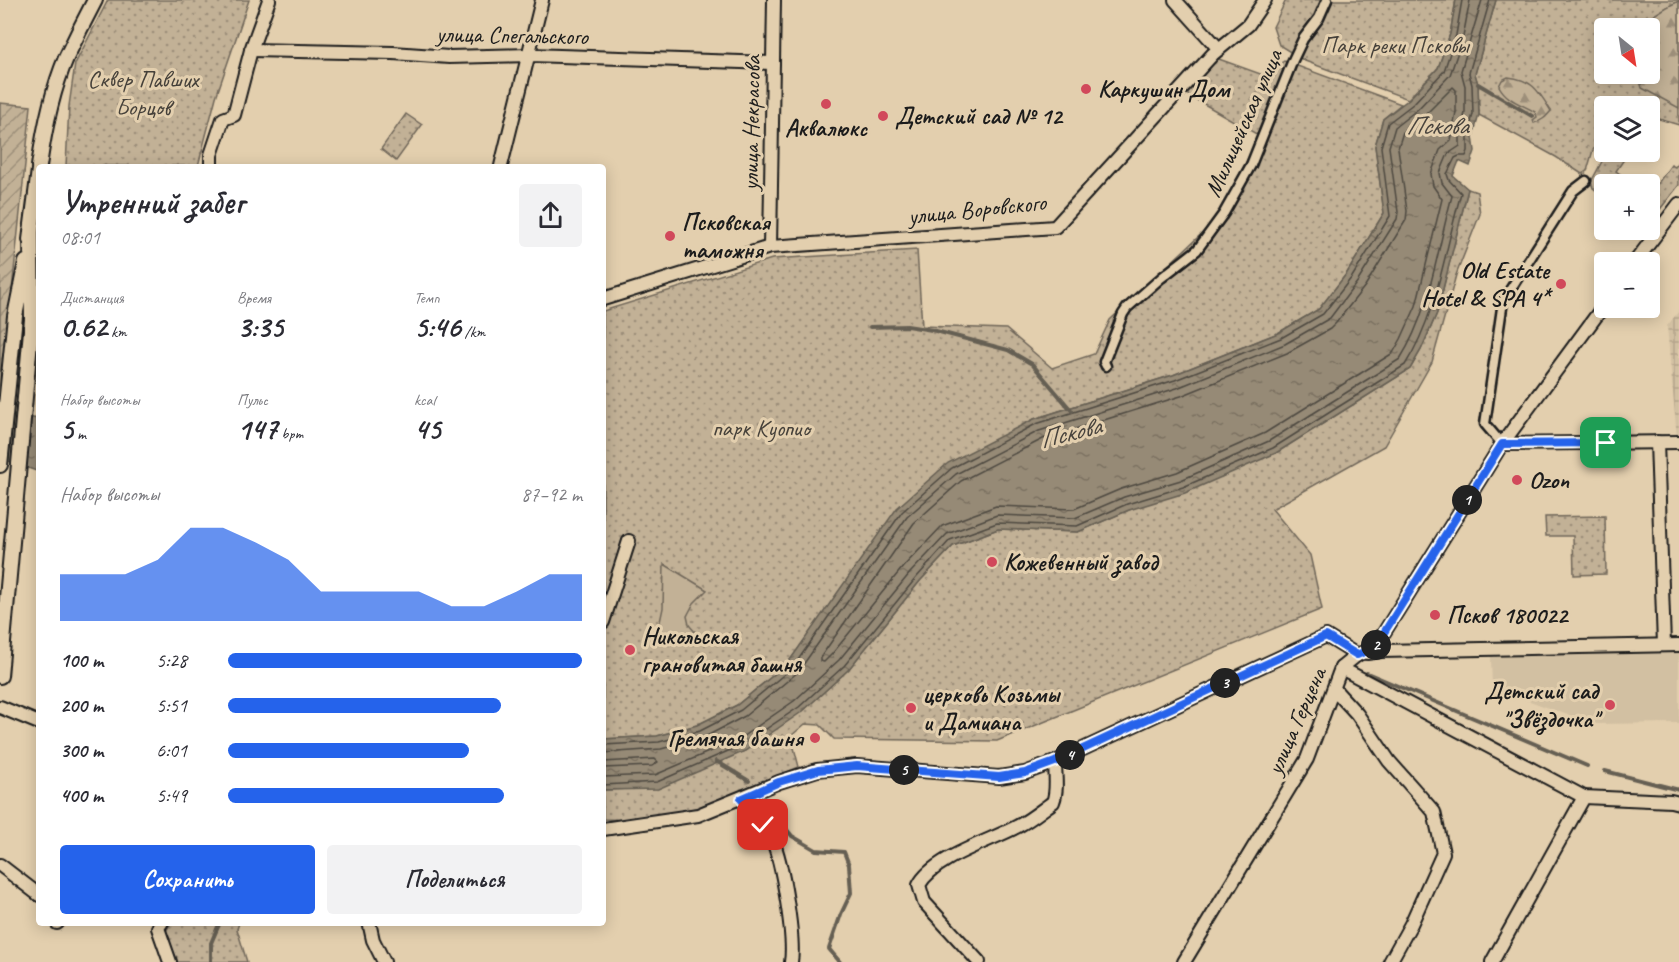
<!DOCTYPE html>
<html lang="ru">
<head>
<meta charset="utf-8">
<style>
  body { margin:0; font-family:Caveat,sans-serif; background:#f2f2f3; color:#2b2b33; height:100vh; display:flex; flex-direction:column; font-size:22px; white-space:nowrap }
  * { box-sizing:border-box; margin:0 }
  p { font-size:20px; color:#7c7c81 }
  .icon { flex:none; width:33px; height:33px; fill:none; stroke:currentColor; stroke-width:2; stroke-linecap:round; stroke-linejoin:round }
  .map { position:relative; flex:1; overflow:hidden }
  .panel { position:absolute; left:36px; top:164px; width:570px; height:762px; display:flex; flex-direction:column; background:#fff; border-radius:6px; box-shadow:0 3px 15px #0003 }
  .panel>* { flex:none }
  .needle { width:39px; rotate:150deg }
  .fabs { position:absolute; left:1594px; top:18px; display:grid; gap:12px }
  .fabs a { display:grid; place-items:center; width:66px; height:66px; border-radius:6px; background:#fff; box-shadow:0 3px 15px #0003; font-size:30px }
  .pin { position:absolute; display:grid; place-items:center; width:51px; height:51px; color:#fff; margin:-26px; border-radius:12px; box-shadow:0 3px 9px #0006 }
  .km { position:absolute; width:30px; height:30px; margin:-15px; border-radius:50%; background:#222; color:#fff; font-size:16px; line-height:30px; text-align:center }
  .round { display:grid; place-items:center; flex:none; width:63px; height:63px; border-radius:6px; background:#f2f2f3 }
  .head { display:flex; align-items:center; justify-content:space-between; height:102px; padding:0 24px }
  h1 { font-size:33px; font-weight:700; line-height:45px }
  .metrics { display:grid; grid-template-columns:repeat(3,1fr); gap:9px; height:102px; padding:6px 24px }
  .metrics div { display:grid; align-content:center }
  .metrics b { font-size:30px; font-weight:700 }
  .metrics small { font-size:16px; font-weight:400 }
  .metrics p { font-size:16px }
  .chart { height:168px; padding:12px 24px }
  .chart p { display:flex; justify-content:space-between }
  .chart svg { width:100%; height:108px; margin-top:6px; fill:#2563eb; opacity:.7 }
  .primary-button { display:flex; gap:12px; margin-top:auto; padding:12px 24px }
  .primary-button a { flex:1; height:69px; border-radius:6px; background:#2563eb; color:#fff; font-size:24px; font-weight:700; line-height:69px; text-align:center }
  .primary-button a+a { background:#f2f2f3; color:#2b2b33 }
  ul { padding:0 24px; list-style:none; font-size:20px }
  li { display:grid; grid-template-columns:96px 72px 1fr; align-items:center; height:45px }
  li i { height:15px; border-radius:8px; background:#2563eb }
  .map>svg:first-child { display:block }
</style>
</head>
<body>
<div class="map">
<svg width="1679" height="962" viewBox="0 0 1679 962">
  <defs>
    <pattern id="industrial-grid" width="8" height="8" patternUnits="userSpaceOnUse" patternTransform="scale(1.5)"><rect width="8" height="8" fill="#d2c0a2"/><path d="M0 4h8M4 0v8" fill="none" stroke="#b4a48b"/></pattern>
    <pattern id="grass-dots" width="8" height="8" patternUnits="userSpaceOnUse" patternTransform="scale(1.5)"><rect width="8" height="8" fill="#c2b196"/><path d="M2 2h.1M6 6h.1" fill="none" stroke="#9d8f7a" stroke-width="1.8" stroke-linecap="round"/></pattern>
    <pattern id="forest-firs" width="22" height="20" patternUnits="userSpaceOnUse" patternTransform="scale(1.5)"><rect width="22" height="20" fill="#c2b196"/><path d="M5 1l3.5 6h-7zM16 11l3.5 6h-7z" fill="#9d8f7a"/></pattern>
    <pattern id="garden-furrows" width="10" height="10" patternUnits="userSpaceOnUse" patternTransform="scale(1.5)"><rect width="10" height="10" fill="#c2b196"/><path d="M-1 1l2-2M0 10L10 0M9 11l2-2" fill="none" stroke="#9d8f7a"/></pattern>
    <pattern id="water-ripples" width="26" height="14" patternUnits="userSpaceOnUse" patternTransform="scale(1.5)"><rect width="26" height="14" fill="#968a76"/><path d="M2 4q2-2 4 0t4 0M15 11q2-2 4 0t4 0" fill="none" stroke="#7a7060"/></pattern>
  </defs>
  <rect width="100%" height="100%" fill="#e3cfae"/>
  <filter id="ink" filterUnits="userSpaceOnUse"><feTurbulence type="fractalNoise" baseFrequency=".0167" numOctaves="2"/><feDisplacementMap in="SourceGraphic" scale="12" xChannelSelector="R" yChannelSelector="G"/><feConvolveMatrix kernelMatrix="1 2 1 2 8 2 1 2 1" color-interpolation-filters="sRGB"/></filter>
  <g filter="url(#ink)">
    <polygon fill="#d2c0a2" points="1679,652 1679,723 1592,724 1492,687 1491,657"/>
    <polygon fill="url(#industrial-grid)" points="1679,311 1679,438 1677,438 1667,326"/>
    <g fill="url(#grass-dots)" stroke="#6f6659" stroke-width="1.5" fill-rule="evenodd">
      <polygon points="108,0 249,0 216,97 198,166 66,166 69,106 75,64"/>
      <polygon points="1286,0 1456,0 1450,34 1438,68 1408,99 1305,61 1279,45 1273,27"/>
      <path d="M1496,0H1679V125L1656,118H1650V106H1605V135L1593,150L1587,171L1582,174L1556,157L1479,115L1478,84L1475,74ZM1605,28H1650V74H1605Z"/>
      <polygon points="1216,58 1263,75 1284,61 1401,104 1383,119 1375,146 1384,213 1347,273 1319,309 1278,333 1173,375 1034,419 832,602 788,663 737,705 697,725 657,736 603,739 603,311 772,259 917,250 922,326 1006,329 1052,368 1094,354 1110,320 1214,222 1260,136 1183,92"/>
      <polygon points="406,114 422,125 396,161 381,149"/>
      <polygon points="1607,152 1629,152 1616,171 1634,184 1605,184 1605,197 1593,188 1591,182"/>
      <polygon points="1679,162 1679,185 1650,222 1650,194 1671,165 1675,167"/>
      <polygon points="1468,189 1477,192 1480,214 1456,275 1432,362 1384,446 1272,509 1310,555 1322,609 997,741 834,739 820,725 805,724 791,736 799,767 702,807 629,820 603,819 603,790 658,788 803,711 848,670 920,581 953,546 998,529 1078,532 1129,510 1276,453 1410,369 1421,350 1437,313"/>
      <polygon points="1605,516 1606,574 1574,575 1573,536 1546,536 1545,517"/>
      <polygon points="171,923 239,923 237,929 247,962 176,962 166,931"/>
    </g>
    <g fill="url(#forest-firs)" stroke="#6f6659" stroke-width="1.5">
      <polygon points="1679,1 1679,108 1642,88 1638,74 1650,74 1650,28 1633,28 1667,7"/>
      <path d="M1508,77C1533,80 1538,90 1551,111C1546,117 1542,121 1534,123L1533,120L1537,117L1535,112C1522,104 1507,101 1499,86L1502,80Z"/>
    </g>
    <polygon fill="url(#garden-furrows)" stroke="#6f6659" stroke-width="1.5" points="0,103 31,106 0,406"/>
    <polygon fill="#c2b196" stroke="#6f6659" stroke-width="1.5" points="664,564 707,590 694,603 687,616 689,625 695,632 690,644 658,631 663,608"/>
    <g fill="url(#water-ripples)" stroke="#655e52" stroke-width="1.5">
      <polygon points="1456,0 1496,0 1475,74 1478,84 1479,115 1473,136 1475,151 1470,166 1459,161 1453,176 1468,189 1437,313 1421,350 1410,369 1276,453 1185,493 1129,510 1078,532 998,529 953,546 920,581 848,670 803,711 745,751 658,789 603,790 603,739 657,736 697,725 737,705 788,663 897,508 948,463 1034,419 1173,375 1278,333 1319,309 1347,273 1384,213 1375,146 1383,119 1409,99 1438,68 1450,34"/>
      <polygon points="0,413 39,419 39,472 0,458"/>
    </g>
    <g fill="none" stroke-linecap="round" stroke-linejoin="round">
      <g stroke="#4d4840" stroke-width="1.5">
        <polygon points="1453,87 1456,90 1456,112 1451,140 1440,150 1431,174 1433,186 1442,199 1416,306 1401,339 1393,353 1265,433 1177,472 1121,489 1074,509 996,506 942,526 903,567 832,654 824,662 820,661 820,658 914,523 961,481 1043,439 1181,396 1287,353 1330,329 1336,323 1365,286 1406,220 1407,211 1398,148 1403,132 1424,116"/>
        <polyline points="603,745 659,742 700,731 741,710 793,667 902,512 952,468 1036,424 1175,380 1281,338 1323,314 1352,277 1390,216 1381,147 1388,123 1413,104 1444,71 1456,35 1462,0"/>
        <polyline points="603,753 661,749 703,738 745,716 798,672 907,517 956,474 1039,431 1177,388 1285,344 1330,318 1358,281 1397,219 1398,212 1389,147 1395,127 1418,109 1450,75 1463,37 1470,0"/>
        <polyline points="603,762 655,759 658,762 652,766 603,768"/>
        <path d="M603,777L655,775L739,739L794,701L839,660L910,573L947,534L997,515L1075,518L1124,497L1181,480L1269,441L1400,359C1430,312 1437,250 1452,196L1442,183L1440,173L1448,154L1460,146V134L1465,113V86L1461,71L1482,0"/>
        <path d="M603,785L657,782L742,745L799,707L844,666L916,578L950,540L997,523L1077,526L1127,504L1183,487L1273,448L1405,365C1437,315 1445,250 1461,193L1449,180L1447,174L1455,158L1459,156H1466L1468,151V134L1473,114L1472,85L1469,73L1490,0"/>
      </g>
      <g stroke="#655e52" stroke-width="4">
        <polyline points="1478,84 1532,116"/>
        <polyline points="870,327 907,326 932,330 1008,350 1032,364 1072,411"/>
        <polyline points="1367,673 1587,766"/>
        <polyline points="716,761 749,781"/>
        <polyline points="1605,771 1679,790"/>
        <polyline points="767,805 792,836 816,850 844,852 849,865 851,893 841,914 829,949 840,962"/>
        <polyline points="211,962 211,943 220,922"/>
      </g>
      <g stroke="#1c1c1c" stroke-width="13">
        <g id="pedestrian">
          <polyline points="1106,366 1104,362 1123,314 1127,308 1161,278 1197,250 1224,213 1251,165 1293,60 1303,39 1319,18 1327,0"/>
          <polyline points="1502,444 1485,424 1503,301 1573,191 1586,181"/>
        </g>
      </g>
      <g stroke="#1c1c1c" stroke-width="16">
        <g id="minor">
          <polyline points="1175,0 1218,48"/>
          <polyline points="251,50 393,53 449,57 530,55 773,63"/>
          <polyline points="211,166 211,155 223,119 234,115 251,50 269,0"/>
          <polyline points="501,166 542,0"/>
          <polyline points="770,247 774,0"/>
          <polyline points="1635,262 1679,204"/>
          <polyline points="603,299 770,247 1055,227 1213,54 1248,25 1265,0"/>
          <polyline points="1657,442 1664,645"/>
          <polyline points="1502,444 1679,442"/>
          <polyline points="603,622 629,541"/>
          <polyline points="1367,653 1381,651 1679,645"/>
          <polyline points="1341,668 1584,797 1671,801 1679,803"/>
          <polyline points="1334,689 1357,714 1389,761 1434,812 1443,853 1411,924 1390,962"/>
          <polyline points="0,707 39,723"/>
          <path d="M741,799C752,811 765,824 772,839C782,861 795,938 791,962"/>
          <polyline points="603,829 698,815 779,782 817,770 857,766 999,777 1025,773 1055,762 1326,636 1357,655"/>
          <polyline points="0,865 39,895"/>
          <polyline points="162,922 158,928 170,962"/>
          <polyline points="369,922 373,940 384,962"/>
          <polyline points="57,923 58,922"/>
          <path d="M979,962L924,902L919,885C934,857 991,841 1018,826C1030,820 1042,810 1053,802C1058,790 1055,775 1055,762"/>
          <polyline points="1184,962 1307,759 1341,668 1357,655 1375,647 1502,444 1605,304"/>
          <polyline points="1492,962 1584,797"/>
        </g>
      </g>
      <g stroke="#1c1c1c" stroke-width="18">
        <g id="tertiary">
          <path d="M39,166C44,131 52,91 66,58C75,39 85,19 95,0"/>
          <polyline points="30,240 39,170"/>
          <polyline points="0,465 15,316 26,262"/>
          <polyline points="0,676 32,319 31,232"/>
        </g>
      </g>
      <use href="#pedestrian" stroke="#e3cfae" stroke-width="8"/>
      <use href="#minor" stroke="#e3cfae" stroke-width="12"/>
      <use href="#tertiary" stroke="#e3cfae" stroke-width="14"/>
    </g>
  </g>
  <g fill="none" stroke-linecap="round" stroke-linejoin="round" filter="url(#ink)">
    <g stroke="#fff" stroke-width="12">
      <polyline id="route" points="763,825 741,799 779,782 818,770 857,766 999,777 1025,773 1055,762 1326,636 1357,655 1375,647 1502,444 1606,443"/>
    </g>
    <use href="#route" stroke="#2563eb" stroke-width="8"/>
  </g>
  <g fill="#d1495b" stroke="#e3cfae" stroke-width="2">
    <circle cx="1086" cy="89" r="6"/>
    <circle cx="826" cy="104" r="6"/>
    <circle cx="883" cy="116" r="6"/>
    <circle cx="670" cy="236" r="6"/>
    <circle cx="1561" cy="284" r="6"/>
    <circle cx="1517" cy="480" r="6"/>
    <circle cx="992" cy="562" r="6"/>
    <circle cx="1435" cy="615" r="6"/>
    <circle cx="630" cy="650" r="6"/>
    <circle cx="1610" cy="705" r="6"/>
    <circle cx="911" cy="708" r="6"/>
    <circle cx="815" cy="738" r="6"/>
  </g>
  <g text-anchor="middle" stroke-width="6" stroke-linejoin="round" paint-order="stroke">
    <g font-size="24" fill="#1c1c1c" stroke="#e3cfae">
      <text transform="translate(512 35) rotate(1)" y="8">улица Спегальского</text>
      <text transform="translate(751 123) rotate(-89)" y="8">улица Некрасова</text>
      <text transform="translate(1243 123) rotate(-66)" y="8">Милицейская улица</text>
      <text transform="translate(977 209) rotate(-6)" y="8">улица Воровского</text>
      <text transform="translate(1296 721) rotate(-66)" y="8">улица Герцена</text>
    </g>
    <g font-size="24" fill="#46413a" stroke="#e3cfae">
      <text x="1395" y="53">Парк реки Псковы</text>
      <text x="143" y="87">Сквер Павших<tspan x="143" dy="28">Борцов</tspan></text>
      <text x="761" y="436">парк Куопио</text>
    </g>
    <g font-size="24" font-weight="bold" fill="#1c1c1c" stroke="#e3cfae" text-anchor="start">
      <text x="1098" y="97">Каркушин Дом</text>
      <text x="895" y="124">Детский сад № 12</text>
      <text x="826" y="136" text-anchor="middle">Аквалюкс</text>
      <text x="682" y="230">Псковская<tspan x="682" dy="28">таможня</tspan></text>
      <text x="1549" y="278" text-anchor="end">Old Estate<tspan x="1549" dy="28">Hotel &amp; SPA 4*</tspan></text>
      <text x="1529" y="488">Ozon</text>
      <text x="1004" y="570">Кожевенный завод</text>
      <text x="1447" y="623">Псков 180022</text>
      <text x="642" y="644">Никольская<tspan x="642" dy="28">грановитая башня</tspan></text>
      <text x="1598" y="699" text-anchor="end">Детский сад<tspan x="1598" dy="28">"Звёздочка"</tspan></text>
      <text x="923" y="702">церковь Козьмы<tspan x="923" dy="28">и Дамиана</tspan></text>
      <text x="803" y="746" text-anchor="end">Гремячая башня</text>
    </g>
    <g font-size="26" font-style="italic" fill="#47423c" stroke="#e3cfae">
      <text x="1437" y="134">Пскова</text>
      <text transform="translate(1070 432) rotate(-14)" y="9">Пскова</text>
    </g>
  </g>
</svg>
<div class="fabs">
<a><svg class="needle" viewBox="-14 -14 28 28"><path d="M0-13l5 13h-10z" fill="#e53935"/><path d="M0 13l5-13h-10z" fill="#7c7c81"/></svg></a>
<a><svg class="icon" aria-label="layers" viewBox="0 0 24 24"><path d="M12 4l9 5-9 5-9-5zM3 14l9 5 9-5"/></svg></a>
<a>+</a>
<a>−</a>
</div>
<div class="pin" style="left:1606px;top:443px;background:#1e9e55"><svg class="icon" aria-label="arrive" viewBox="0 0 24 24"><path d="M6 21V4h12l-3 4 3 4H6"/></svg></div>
<div class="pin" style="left:763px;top:825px;background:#d93025"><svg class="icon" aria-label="check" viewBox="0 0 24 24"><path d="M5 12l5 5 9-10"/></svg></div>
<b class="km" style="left:1467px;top:500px">1</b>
<b class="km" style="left:1376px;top:645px">2</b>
<b class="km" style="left:1225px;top:683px">3</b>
<b class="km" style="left:1070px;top:755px">4</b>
<b class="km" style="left:904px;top:770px">5</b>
<section class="panel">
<div class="head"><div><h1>Утренний забег</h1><p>08:01</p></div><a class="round"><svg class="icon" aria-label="share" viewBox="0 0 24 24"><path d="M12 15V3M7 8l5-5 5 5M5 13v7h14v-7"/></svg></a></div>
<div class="metrics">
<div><p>Дистанция</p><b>0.62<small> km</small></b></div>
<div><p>Время</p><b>3:35</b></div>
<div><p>Темп</p><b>5:46<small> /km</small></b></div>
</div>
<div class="metrics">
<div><p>Набор высоты</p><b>5<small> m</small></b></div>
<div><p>Пульс</p><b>147<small> bpm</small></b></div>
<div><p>kcal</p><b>45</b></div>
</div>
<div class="chart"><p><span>Набор высоты</span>87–92 m</p>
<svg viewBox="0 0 160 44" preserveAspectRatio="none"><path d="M0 44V25L10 25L20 25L30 19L40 6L50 6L60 12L70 19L80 32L90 32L100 32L110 32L120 38L130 38L140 32L150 25L160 25V44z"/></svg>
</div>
<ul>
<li><b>100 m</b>5:28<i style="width:100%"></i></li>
<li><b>200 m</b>5:51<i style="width:77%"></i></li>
<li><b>300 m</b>6:01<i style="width:68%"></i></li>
<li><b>400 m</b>5:49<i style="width:78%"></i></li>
</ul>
<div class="primary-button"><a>Сохранить</a><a>Поделиться</a></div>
</section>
</div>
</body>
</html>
